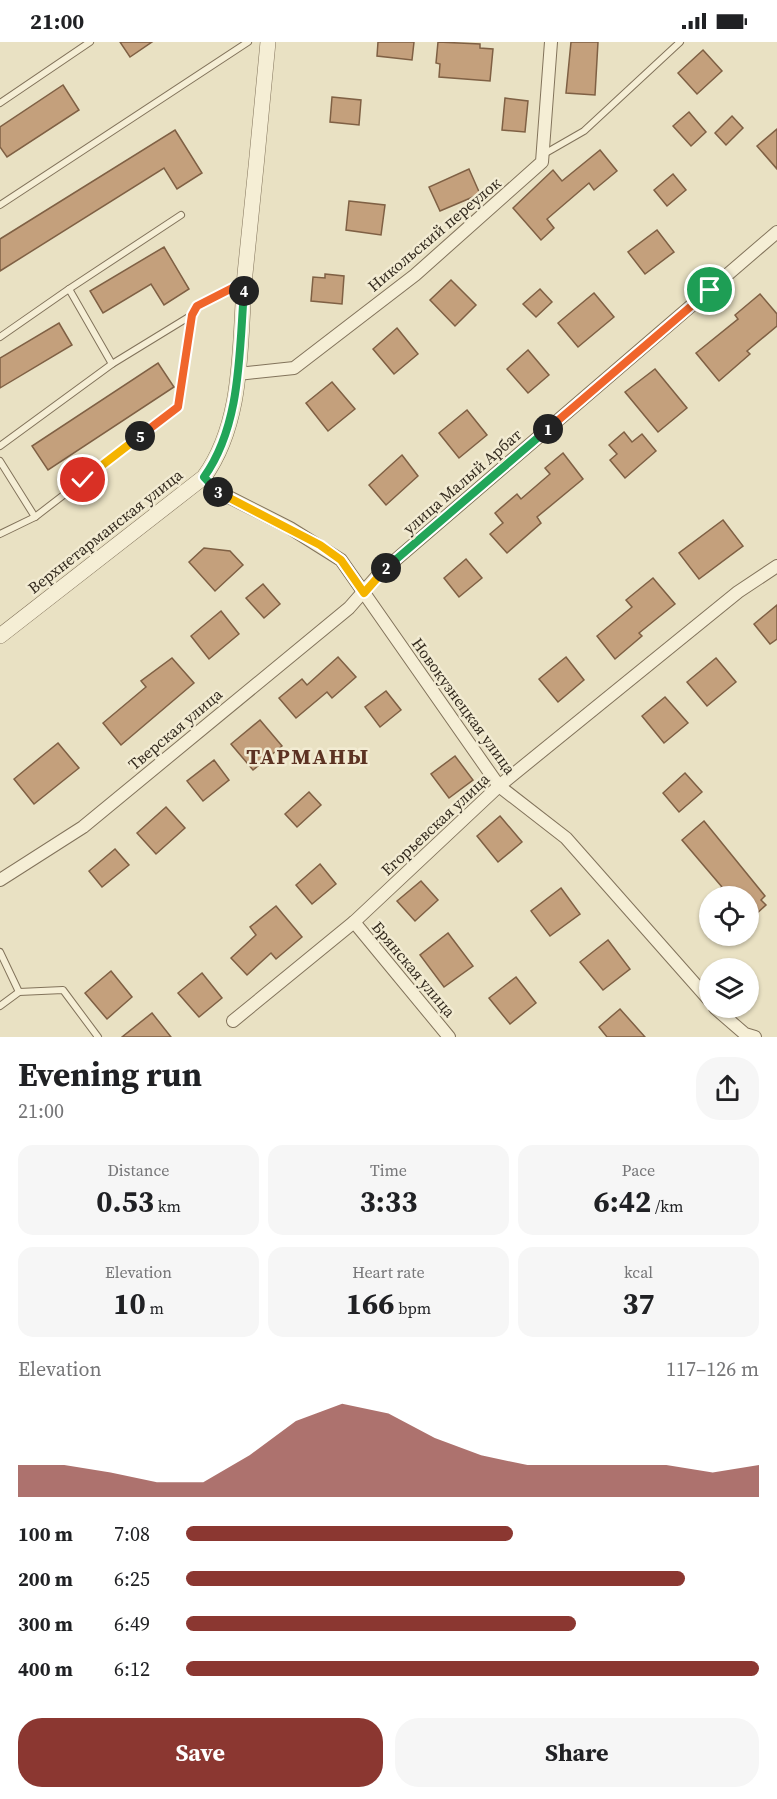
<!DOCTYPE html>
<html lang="en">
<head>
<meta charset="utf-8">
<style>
  body { margin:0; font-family:"Source Serif 4",serif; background:#f6f6f6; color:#202124; height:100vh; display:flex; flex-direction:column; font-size:22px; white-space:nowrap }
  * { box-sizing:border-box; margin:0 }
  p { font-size:20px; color:#757577 }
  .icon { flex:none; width:33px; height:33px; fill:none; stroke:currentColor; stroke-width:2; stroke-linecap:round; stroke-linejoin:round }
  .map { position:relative; height:995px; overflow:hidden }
  .side { display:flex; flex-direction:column; background:#fff; flex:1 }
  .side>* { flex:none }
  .fabs { position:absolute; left:699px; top:844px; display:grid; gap:12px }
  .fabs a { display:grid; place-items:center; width:60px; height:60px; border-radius:50%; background:#fff; box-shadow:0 2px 4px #0004; font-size:30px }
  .pin { position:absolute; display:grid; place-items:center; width:51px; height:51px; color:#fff; margin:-26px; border:3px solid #fff; border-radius:50%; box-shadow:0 2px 6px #0007 }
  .km { position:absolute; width:30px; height:30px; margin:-15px; border-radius:50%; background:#222; color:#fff; font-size:16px; line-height:30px; text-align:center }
  .round { display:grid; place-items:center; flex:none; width:63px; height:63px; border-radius:24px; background:#f6f6f6 }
  .overview { display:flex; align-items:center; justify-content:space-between; height:102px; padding:0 18px }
  h1 { font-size:33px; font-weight:700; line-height:45px }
  .figures { display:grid; grid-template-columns:repeat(3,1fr); gap:9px; height:102px; padding:6px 18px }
  .figures div { display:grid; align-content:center; border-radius:15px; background:#f6f6f6; text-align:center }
  .figures b { font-size:30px; font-weight:700 }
  .figures small { font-size:16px; font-weight:400 }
  .figures p { font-size:16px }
  .chart { height:168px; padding:12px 18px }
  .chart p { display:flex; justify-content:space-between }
  .chart svg { width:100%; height:108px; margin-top:6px; fill:#8b3731; opacity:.7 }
  .button { display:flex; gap:12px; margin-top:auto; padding:12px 18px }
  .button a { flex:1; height:69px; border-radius:24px; background:#8b3731; color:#fff; font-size:24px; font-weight:700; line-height:69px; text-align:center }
  .button a+a { background:#f6f6f6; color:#202124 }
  ul { padding:0 18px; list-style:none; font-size:20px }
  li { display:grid; grid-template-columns:96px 72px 1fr; align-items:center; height:45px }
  li i { height:15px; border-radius:8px; background:#8b3731 }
  .status { display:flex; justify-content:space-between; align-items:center; height:42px; padding:0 30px; background:#fff; direction:ltr }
  .status svg { height:16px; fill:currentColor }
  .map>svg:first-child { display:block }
</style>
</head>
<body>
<div class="status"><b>21:00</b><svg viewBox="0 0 49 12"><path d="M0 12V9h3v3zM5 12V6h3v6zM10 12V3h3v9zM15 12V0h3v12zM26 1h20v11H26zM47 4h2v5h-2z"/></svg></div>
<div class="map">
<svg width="777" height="995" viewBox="0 0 777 995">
  <rect width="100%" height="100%" fill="#e9e1c3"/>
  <g fill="#c4a07c" stroke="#7f6044" stroke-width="1.5">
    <polygon points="120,0 152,0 130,15"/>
    <polygon points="378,0 414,0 412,18 377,14"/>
    <polygon points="438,0 480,2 480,6 493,7 490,39 439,35 440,22 436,21"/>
    <polygon points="571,0 598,0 595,53 566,51"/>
    <polygon points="703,8 722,29 697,52 678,31"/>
    <polygon points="63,43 79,68 7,115 0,105 0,85"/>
    <polygon points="332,55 361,58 359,83 330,80"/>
    <polygon points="505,56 528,59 525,90 502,88"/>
    <polygon points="689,70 706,90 691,104 673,84"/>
    <polygon points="732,74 743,86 726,103 715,91"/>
    <polygon points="777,87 777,127 757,104"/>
    <polygon points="175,88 202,131 177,147 164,126 0,229 0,197"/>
    <polygon points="600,108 617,129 594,148 589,141 547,177 554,186 541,198 513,166 553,128 562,139"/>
    <polygon points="469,127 480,152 440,169 429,145"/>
    <polygon points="673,132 686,148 667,164 654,148"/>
    <polygon points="349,159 385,163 381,193 346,188"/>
    <polygon points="657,188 674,210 645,232 628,210"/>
    <polygon points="164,205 189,247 164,263 151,242 103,271 90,249"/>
    <polygon points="325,232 344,234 342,262 311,259 313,235 325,236"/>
    <polygon points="451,238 476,263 455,284 430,258"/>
    <polygon points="540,247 552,260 536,275 523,262"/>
    <polygon points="594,251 614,275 578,305 558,281"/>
    <polygon points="760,252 777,272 777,284 747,309 750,312 719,339 696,311 738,277 735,273"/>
    <polygon points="59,281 72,303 0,346 0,316"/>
    <polygon points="397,286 418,312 394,332 373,307"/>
    <polygon points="528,308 549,333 528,351 507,327"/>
    <polygon points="158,321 174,345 48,428 32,404"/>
    <polygon points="655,327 687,366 658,390 625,350"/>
    <polygon points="332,340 355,367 328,389 306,361"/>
    <polygon points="467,368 487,393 459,416 439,391"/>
    <polygon points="624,390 632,400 642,392 656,409 625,436 610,418 617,412 609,403"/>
    <polygon points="563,411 583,437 537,475 541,481 507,511 490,492 503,481 495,471 517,452 521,457 550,432 545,426"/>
    <polygon points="402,413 418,434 386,463 369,443"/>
    <polygon points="723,478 743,504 699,537 679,511"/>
    <polygon points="204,506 230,509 243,523 215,549 189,520"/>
    <polygon points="466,517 482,536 459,555 444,536"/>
    <polygon points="653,536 675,562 639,591 642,594 615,617 597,594 632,565 626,558"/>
    <polygon points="263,542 280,562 264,576 246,556"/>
    <polygon points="777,563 777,597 770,602 754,582"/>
    <polygon points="221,569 239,592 209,617 191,594"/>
    <polygon points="338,615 356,635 332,656 327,650 296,676 279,656 302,637 307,643"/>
    <polygon points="566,615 584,638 558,660 539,637"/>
    <polygon points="172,616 194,641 121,703 103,681 146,645 141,639"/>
    <polygon points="716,616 736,640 707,664 687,640"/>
    <polygon points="386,649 401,668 380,685 365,665"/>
    <polygon points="665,655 688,681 664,701 642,674"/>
    <polygon points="260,678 282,704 253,728 231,702"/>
    <polygon points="58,701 79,726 34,762 14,737"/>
    <polygon points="455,714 473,738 449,756 431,732"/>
    <polygon points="214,718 229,738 203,759 187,739"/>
    <polygon points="685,731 702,750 679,770 663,751"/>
    <polygon points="309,750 321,763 297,785 285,772"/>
    <polygon points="166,765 185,786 156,812 137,791"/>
    <polygon points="500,774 522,800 498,820 477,794"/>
    <polygon points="704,779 765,854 761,858 766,863 755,873 748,868 748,855 711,855 722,845 682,798"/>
    <polygon points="115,807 129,823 102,845 89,829"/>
    <polygon points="320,822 336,842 312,862 296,843"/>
    <polygon points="421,839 438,858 415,879 397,859"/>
    <polygon points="561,846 580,872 550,894 531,869"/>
    <polygon points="276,864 302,895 276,917 271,911 247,933 231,916 256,893 250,885"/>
    <polygon points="448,891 473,924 444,945 420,913"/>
    <polygon points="608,898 630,927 603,948 580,920"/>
    <polygon points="111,929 132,955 107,977 85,951"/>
    <polygon points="202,931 222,956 199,975 178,951"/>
    <polygon points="516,935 536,961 510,982 489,956"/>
    <polygon points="620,967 645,995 607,995 599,985"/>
    <polygon points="152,971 171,995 122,995"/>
  </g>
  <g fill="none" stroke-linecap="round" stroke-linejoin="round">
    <g stroke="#82735b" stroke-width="8">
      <g id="service">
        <polyline points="0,61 90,0"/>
        <polyline points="544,112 584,89 680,0"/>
        <polyline points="0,163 248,0"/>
        <polyline points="0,295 69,247"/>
        <polyline points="112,322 69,247 181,173"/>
        <polyline points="0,404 112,322 192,273"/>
        <polyline points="0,419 35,475"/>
        <polyline points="0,492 35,475 178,365 192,273 197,264 243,240"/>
        <polyline points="0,910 19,950"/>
        <polyline points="0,964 19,950 63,948 98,995"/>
      </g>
    </g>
    <g stroke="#82735b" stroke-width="14">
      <g id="minor">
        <polyline points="238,332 294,326 415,233 542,120 551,0"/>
        <polyline points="204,435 217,449 290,486 341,518 499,744 566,796 710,959"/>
        <polyline points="0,838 83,785 349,566 378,533 777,190"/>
        <polyline points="354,880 449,995"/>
        <polyline points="715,966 745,992 755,995"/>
        <polyline points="233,979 354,880 499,744 738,550 777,524"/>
      </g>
    </g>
    <g stroke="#82735b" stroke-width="16">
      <path id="tertiary" d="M0,594L204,435C245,378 239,300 245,232C253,155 261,77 268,0"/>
    </g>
    <use href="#service" stroke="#f5eed5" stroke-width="6"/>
    <use href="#minor" stroke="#f5eed5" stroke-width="12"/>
    <use href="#tertiary" stroke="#f5eed5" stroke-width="15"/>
  </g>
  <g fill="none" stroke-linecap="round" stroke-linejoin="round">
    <g stroke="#fff" stroke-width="12">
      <polyline id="split-1" points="548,387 710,248"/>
    </g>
    <g stroke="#fff" stroke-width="12">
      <polyline id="split-2" points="386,526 548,387"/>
    </g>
    <g stroke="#fff" stroke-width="12">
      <polyline id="split-3" points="218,450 320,503 341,518 364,551 386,526"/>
    </g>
    <g stroke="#fff" stroke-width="12">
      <path id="split-4" d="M218,450L204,435C241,383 239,312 244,249"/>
    </g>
    <g stroke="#fff" stroke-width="12">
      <polyline id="split-5" points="140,394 178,365 192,273 197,264 244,240 244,249"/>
    </g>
    <g stroke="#fff" stroke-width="12">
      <polyline id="split-6" points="83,438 140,394"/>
    </g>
    <use href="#split-1" stroke="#f0652b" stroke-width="8"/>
    <use href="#split-2" stroke="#22a559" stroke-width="8"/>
    <use href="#split-3" stroke="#f5b400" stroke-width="8"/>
    <use href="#split-4" stroke="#22a559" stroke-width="8"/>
    <use href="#split-5" stroke="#f0652b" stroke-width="8"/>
    <use href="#split-6" stroke="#f5b400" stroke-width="8"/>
  </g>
  <g text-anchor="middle" stroke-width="5" stroke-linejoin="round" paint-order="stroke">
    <g font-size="16" fill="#332a1e" stroke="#f2ebd2">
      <text transform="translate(434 192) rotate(-40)" y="6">Никольский переулок</text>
      <text transform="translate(462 439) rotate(-41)" y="6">улица Малый Арбат</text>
      <text transform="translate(105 489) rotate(-38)" y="6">Верхнетарманская улица</text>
      <text transform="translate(464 664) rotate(54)" y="6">Новокузнецкая улица</text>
      <text transform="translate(175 687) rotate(-40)" y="6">Тверская улица</text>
      <text transform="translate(435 782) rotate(-43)" y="6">Егорьевская улица</text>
      <text transform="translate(414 927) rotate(50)" y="6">Брянская улица</text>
    </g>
    <g font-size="22" font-weight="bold" letter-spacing="1.5" fill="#5c3222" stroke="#f2ebd2">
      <text x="308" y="722">ТАРМАНЫ</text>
    </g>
  </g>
</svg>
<div class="fabs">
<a><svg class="icon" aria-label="locate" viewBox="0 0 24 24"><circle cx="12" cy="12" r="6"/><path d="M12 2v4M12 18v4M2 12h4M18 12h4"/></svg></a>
<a><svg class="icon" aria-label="layers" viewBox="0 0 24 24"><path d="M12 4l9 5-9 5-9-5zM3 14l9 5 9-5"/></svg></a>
</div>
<div class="pin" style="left:710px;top:248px;background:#1e9e55"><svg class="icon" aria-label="arrive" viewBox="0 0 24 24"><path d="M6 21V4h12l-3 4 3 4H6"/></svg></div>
<div class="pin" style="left:83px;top:438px;background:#d93025"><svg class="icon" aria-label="check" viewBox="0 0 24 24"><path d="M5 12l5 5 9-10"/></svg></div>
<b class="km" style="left:548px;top:387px">1</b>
<b class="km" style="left:386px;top:526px">2</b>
<b class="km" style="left:218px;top:450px">3</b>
<b class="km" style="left:244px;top:249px">4</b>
<b class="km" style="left:140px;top:394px">5</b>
</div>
<section class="side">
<div class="overview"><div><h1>Evening run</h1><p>21:00</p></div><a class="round"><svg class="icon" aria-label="share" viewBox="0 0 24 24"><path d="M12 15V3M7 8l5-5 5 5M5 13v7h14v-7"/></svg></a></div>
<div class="figures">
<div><p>Distance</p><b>0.53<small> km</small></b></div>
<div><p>Time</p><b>3:33</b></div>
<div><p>Pace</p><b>6:42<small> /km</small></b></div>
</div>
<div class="figures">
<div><p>Elevation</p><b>10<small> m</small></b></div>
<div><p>Heart rate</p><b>166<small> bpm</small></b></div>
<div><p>kcal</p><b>37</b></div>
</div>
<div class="chart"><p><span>Elevation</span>117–126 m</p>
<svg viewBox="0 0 160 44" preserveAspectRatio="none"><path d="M0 44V31L10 31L20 34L30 38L40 38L50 27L60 13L70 6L80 10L90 20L100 27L110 31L120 31L130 31L140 31L150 34L160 31V44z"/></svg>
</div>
<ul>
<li><b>100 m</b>7:08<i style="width:57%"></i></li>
<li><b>200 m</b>6:25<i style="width:87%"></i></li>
<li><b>300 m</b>6:49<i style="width:68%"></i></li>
<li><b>400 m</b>6:12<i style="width:100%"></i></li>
</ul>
<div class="button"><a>Save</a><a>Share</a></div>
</section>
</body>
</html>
